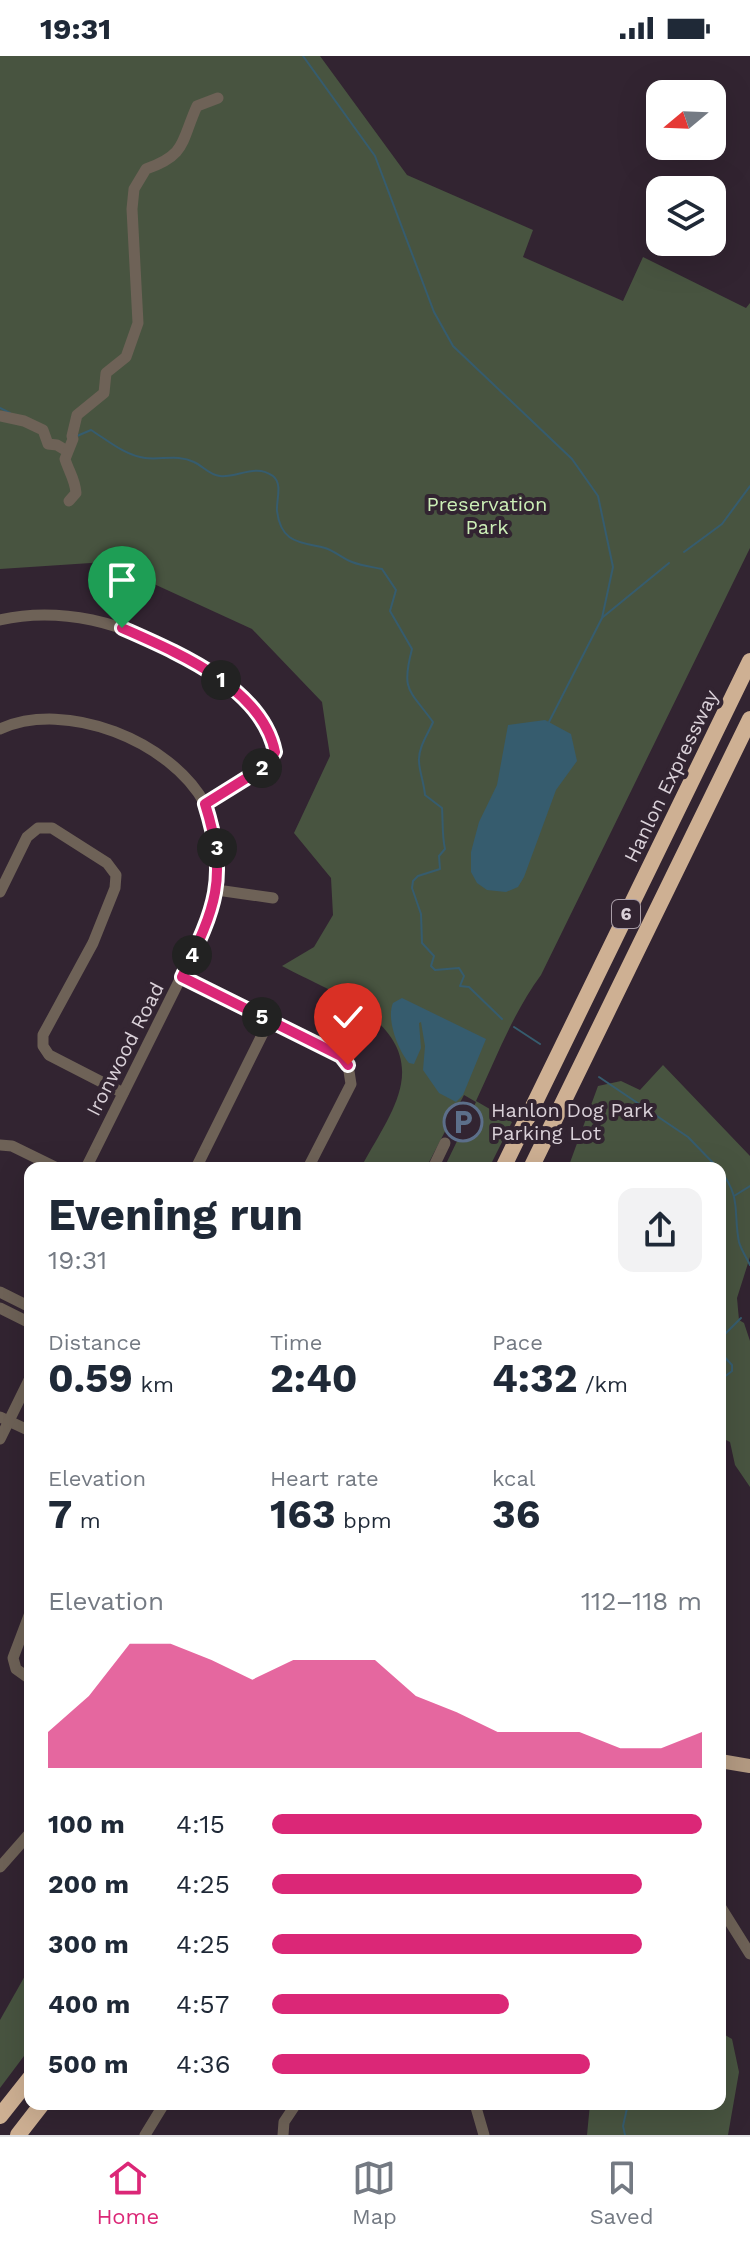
<!DOCTYPE html>
<html lang="en">
<head>
<meta charset="utf-8">
<style>
  body { margin:0; font-family:"Work Sans",sans-serif; background:#f2f2f3; color:#1f2937; height:100vh; display:flex; flex-direction:column; font-size:30px; white-space:nowrap }
  * { box-sizing:border-box; margin:0 }
  p { font-size:26px; color:#747a83 }
  .icon { flex:none; width:44px; height:44px; fill:none; stroke:currentColor; stroke-width:2; stroke-linecap:round; stroke-linejoin:round }
  .map { position:relative; flex:1; overflow:hidden }
  .side { position:absolute; left:24px; top:1106px; width:702px; height:948px; display:flex; flex-direction:column; background:#fff; border-radius:16px; box-shadow:0 8px 32px #0002 }
  .side>* { flex:none }
  .needle { width:52px; rotate:251deg }
  .fabs { position:absolute; left:646px; top:24px; display:grid; gap:16px }
  .fabs a { display:grid; place-items:center; width:80px; height:80px; border-radius:16px; background:#fff; box-shadow:0 8px 32px #0002; font-size:40px }
  .pin { position:absolute; display:grid; place-items:center; width:68px; height:68px; color:#fff; margin:-82px -34px; border-radius:50% 50% 50% 0; rotate:-45deg; box-shadow:0 0 8px #0007 }
  .pin .icon { rotate:45deg }
  .km { position:absolute; width:40px; height:40px; margin:-20px; border-radius:50%; background:#222; color:#fff; font-size:22px; line-height:40px; text-align:center }
  .round { display:grid; place-items:center; flex:none; width:84px; height:84px; border-radius:16px; background:#f2f2f3 }
  .headline { display:flex; align-items:center; justify-content:space-between; height:136px; padding:0 24px }
  h1 { font-size:44px; font-weight:700; line-height:60px }
  .figures { display:grid; grid-template-columns:repeat(3,1fr); gap:12px; height:136px; padding:8px 24px }
  .figures div { display:grid; align-content:center }
  .figures b { font-size:40px; font-weight:700 }
  .figures small { font-size:22px; font-weight:400 }
  .figures p { font-size:22px }
  .chart { height:224px; padding:16px 24px }
  .chart p { display:flex; justify-content:space-between }
  .chart svg { width:100%; height:144px; margin-top:8px; fill:#db2777; opacity:.7 }
  ul { padding:0 24px; list-style:none; font-size:26px }
  li { display:grid; grid-template-columns:128px 96px 1fr; align-items:center; height:60px }
  li i { height:20px; border-radius:10px; background:#db2777 }
  .status { display:flex; justify-content:space-between; align-items:center; height:56px; padding:0 40px; background:#fff; direction:ltr }
  .status svg { height:22px; fill:currentColor }
  .tab-bar { display:flex; justify-content:space-around; align-items:center; height:112px; border-top:2px solid #e0e1e3; background:#fff; font-size:22px; color:#747a83 }
  .tab-bar a { display:grid; justify-items:center; gap:4px }
  .tab-bar .selected { color:#db2777 }
  .map>svg:first-child { display:block }
</style>
</head>
<body>
<div class="status"><b>19:31</b><svg viewBox="0 0 49 12"><path d="M0 12V9h3v3zM5 12V6h3v6zM10 12V3h3v9zM15 12V0h3v12zM26 1h20v11H26zM47 4h2v5h-2z"/></svg></div>
<div class="map">
<svg width="750" height="2079" viewBox="0 0 750 2079">
  <rect width="100%" height="100%" fill="#322431"/>
  <g fill="#485440">
    <path d="M0,0H320L407,119L533,174L523,201L623,245L643,201L746,252L750,247V492L541,919C513,957 496,1002 476,1045L512,1066L489,1112H444L476,1046L464,1039L426,1112H361C374,1086 396,1056 401,1028C413,963 326,934 282,910L314,891L333,859L331,822L294,777L330,700L322,646L252,573L106,506L0,513Z"/>
    <polygon points="663,1009 750,1100 750,1201 737,1242 739,1264 744,1267 750,1285 750,1431 735,1409 730,1386 720,1381 720,1112 568,1112 598,1030 621,1025 640,1034"/>
    <polygon points="30,1911 30,1992 0,2032 0,1964"/>
    <polygon points="720,1960 725,1979 732,1983 739,2016 728,2079 587,2079 590,2048 720,2048"/>
  </g>
  <g fill="#365c6e">
    <polygon points="545,664 571,678 577,705 556,734 524,821 518,831 506,836 487,834 477,827 471,816 471,796 479,766 497,729 508,669"/>
    <path d="M402,942L486,983L463,1039L456,1046L439,1037L423,1014L425,990L421,966L419,967L421,992L414,1008L409,1007C398,994 386,963 393,947Z"/>
  </g>
  <g fill="none" stroke-linecap="round" stroke-linejoin="round">
    <g stroke="#365c6e" stroke-width="2">
      <polyline points="303,0 375,100 434,256 453,290 572,403 598,440 613,511 602,562 549,666"/>
      <polyline points="0,352 10,357"/>
      <path d="M77,380L91,374C107,384 126,400 145,402C162,404 178,398 194,406C203,410 209,419 220,420C237,422 256,407 273,420C283,428 276,445 277,455C281,488 301,486 325,492C335,495 343,503 352,506C362,510 373,511 382,513L396,534L390,555L412,593C401,635 409,633 433,666C428,678 418,692 419,705C419,714 424,727 425,739L442,752C443,766 442,780 445,793L439,800L440,813L418,820L413,825L412,832L421,858L422,887L434,900L431,910L435,914L459,912L464,920L460,930L469,931L502,963"/>
      <polyline points="684,496 722,468 750,430"/>
      <polyline points="603,561 669,507"/>
      <polyline points="514,971 540,988"/>
      <polyline points="599,1021 688,1081 718,1112"/>
      <path d="M720,1114C742,1142 733,1157 739,1186C741,1194 747,1202 750,1209"/>
      <polyline points="734,1140 750,1130"/>
      <polyline points="720,1283 741,1262"/>
      <polyline points="720,1296 732,1309 732,1315 723,1322 720,1335"/>
      <polyline points="625,2079 623,2070 628,2048"/>
    </g>
    <g stroke="#6e6257" stroke-width="11">
      <polyline points="0,360 24,365 43,374 48,388 57,389 67,395"/>
      <path d="M72,380L77,359L104,337L106,317L126,301L138,267L132,153L134,133L146,113C187,99 181,85 197,50L218,42"/>
      <path d="M69,445L76,437C75,423 69,416 65,403L73,383"/>
      <path d="M0,564C30,557 62,558 92,564C153,577 261,630 275,696L266,710L205,748"/>
      <path d="M0,673C66,643 171,685 205,748C224,784 219,826 210,863L86,1112"/>
      <polyline points="217,834 273,842"/>
      <polyline points="0,836 27,781 38,772 52,772 107,807 116,819 115,832 93,887 43,979 43,990 49,999 123,1037"/>
      <polyline points="182,921 341,1000 348,1009 351,1028 308,1112"/>
      <polyline points="0,1089 12,1090 57,1112"/>
      <polyline points="196,1112 269,965"/>
      <polyline points="433,1112 445,1087"/>
      <polyline points="0,1236 30,1251"/>
      <polyline points="0,1252 30,1267"/>
      <polyline points="0,1361 30,1375"/>
      <polyline points="0,1383 30,1322"/>
      <polyline points="30,1557 13,1602 16,1613 30,1623"/>
      <polyline points="0,1811 30,1777"/>
      <polyline points="720,1850 750,1898"/>
      <polyline points="475,2048 484,2079"/>
      <polyline points="145,2079 164,2048"/>
      <polyline points="283,2079 284,2066 296,2048"/>
    </g>
    <polyline stroke="#b39a82" stroke-width="14" points="720,1705 750,1710"/>
    <g stroke="#ceb093" stroke-width="16">
      <polyline points="503,1112 750,605"/>
      <polyline points="531,1112 750,663"/>
      <polyline points="0,2060 30,2022"/>
      <polyline points="18,2079 42,2048"/>
    </g>
  </g>
  <g fill="none" stroke-linecap="round" stroke-linejoin="round">
    <g stroke="#fff" stroke-width="16">
      <path id="route" d="M122,572C176,596 262,631 275,696L266,710L205,748C229,824 215,852 182,921L341,1000L348,1009"/>
    </g>
    <use href="#route" stroke="#db2777" stroke-width="10"/>
  </g>
  <defs>
    <g id="parking-ring" transform="scale(2)"><circle r="9.5" fill="#322431" stroke="#5c6f8a" stroke-width="1.5"/><path d="M-3.5-5.5H1a3.5 3.5 0 0 1 0 7H-1V5.5H-3.5ZM-1-3.4V-.6H.8a1.4 1.4 0 0 0 0-2.8Z" fill="#5c6f8a"/></g>
  </defs>
  <g fill-rule="evenodd">
    <use href="#parking-ring" x="463" y="1066"/>
  </g>
  <g text-anchor="middle" stroke-width="8" stroke-linejoin="round" paint-order="stroke">
    <rect fill="#322431" stroke="#a89da7" stroke-width="2" x="612" y="844" width="28" height="28" rx="6"/>
    <g font-size="18" font-weight="bold" fill="#dad1d9">
      <text x="626" y="864">6</text>
    </g>
    <g font-size="20" fill="#ccefb7" stroke="#322431">
      <text x="487" y="455">Preservation<tspan x="487" dy="23">Park</tspan></text>
    </g>
    <g font-size="20" fill="#dad1d9" stroke="#322431">
      <text transform="translate(671 720) rotate(-64)" y="7">Hanlon Expressway</text>
      <text transform="translate(125 993) rotate(-63)" y="7">Ironwood Road</text>
    </g>
    <g font-size="20" fill="#dad1d9" stroke="#322431" text-anchor="start">
      <text x="491" y="1061">Hanlon Dog Park<tspan x="491" dy="23">Parking Lot</tspan></text>
    </g>
  </g>
</svg>
<div class="fabs">
<a><svg class="needle" viewBox="-14 -14 28 28"><path d="M0-13l5 13h-10z" fill="#e53935"/><path d="M0 13l5-13h-10z" fill="#747a83"/></svg></a>
<a><svg class="icon" aria-label="layers" viewBox="0 0 24 24"><path d="M12 4l9 5-9 5-9-5zM3 14l9 5 9-5"/></svg></a>
</div>
<div class="pin" style="left:122px;top:572px;background:#1e9e55"><svg class="icon" aria-label="arrive" viewBox="0 0 24 24"><path d="M6 21V4h12l-3 4 3 4H6"/></svg></div>
<div class="pin" style="left:348px;top:1009px;background:#d93025"><svg class="icon" aria-label="check" viewBox="0 0 24 24"><path d="M5 12l5 5 9-10"/></svg></div>
<b class="km" style="left:221px;top:624px">1</b>
<b class="km" style="left:262px;top:712px">2</b>
<b class="km" style="left:217px;top:792px">3</b>
<b class="km" style="left:192px;top:899px">4</b>
<b class="km" style="left:262px;top:961px">5</b>
<section class="side">
<div class="headline"><div><h1>Evening run</h1><p>19:31</p></div><a class="round"><svg class="icon" aria-label="share" viewBox="0 0 24 24"><path d="M12 15V3M7 8l5-5 5 5M5 13v7h14v-7"/></svg></a></div>
<div class="figures">
<div><p>Distance</p><b>0.59<small> km</small></b></div>
<div><p>Time</p><b>2:40</b></div>
<div><p>Pace</p><b>4:32<small> /km</small></b></div>
</div>
<div class="figures">
<div><p>Elevation</p><b>7<small> m</small></b></div>
<div><p>Heart rate</p><b>163<small> bpm</small></b></div>
<div><p>kcal</p><b>36</b></div>
</div>
<div class="chart"><p><span>Elevation</span>112–118 m</p>
<svg viewBox="0 0 160 44" preserveAspectRatio="none"><path d="M0 44V33L10 22L20 6L30 6L40 11L50 17L60 11L70 11L80 11L90 22L100 27L110 33L120 33L130 33L140 38L150 38L160 33V44z"/></svg>
</div>
<ul>
<li><b>100 m</b>4:15<i style="width:100%"></i></li>
<li><b>200 m</b>4:25<i style="width:86%"></i></li>
<li><b>300 m</b>4:25<i style="width:86%"></i></li>
<li><b>400 m</b>4:57<i style="width:55%"></i></li>
<li><b>500 m</b>4:36<i style="width:74%"></i></li>
</ul>
</section>
</div>
<nav class="tab-bar">
<a class="selected"><svg class="icon" aria-label="home" viewBox="0 0 24 24"><path d="M3 11l9-7 9 7M6 9v11h12V9"/></svg>Home</a>
<a><svg class="icon" aria-label="map" viewBox="0 0 24 24"><path d="M3 6l6-2 6 2 6-2v14l-6 2-6-2-6 2zM9 4v14M15 6v14"/></svg>Map</a>
<a><svg class="icon" aria-label="saved" viewBox="0 0 24 24"><path d="M7 4h10v16l-5-4-5 4z"/></svg>Saved</a>
</nav>
</body>
</html>
